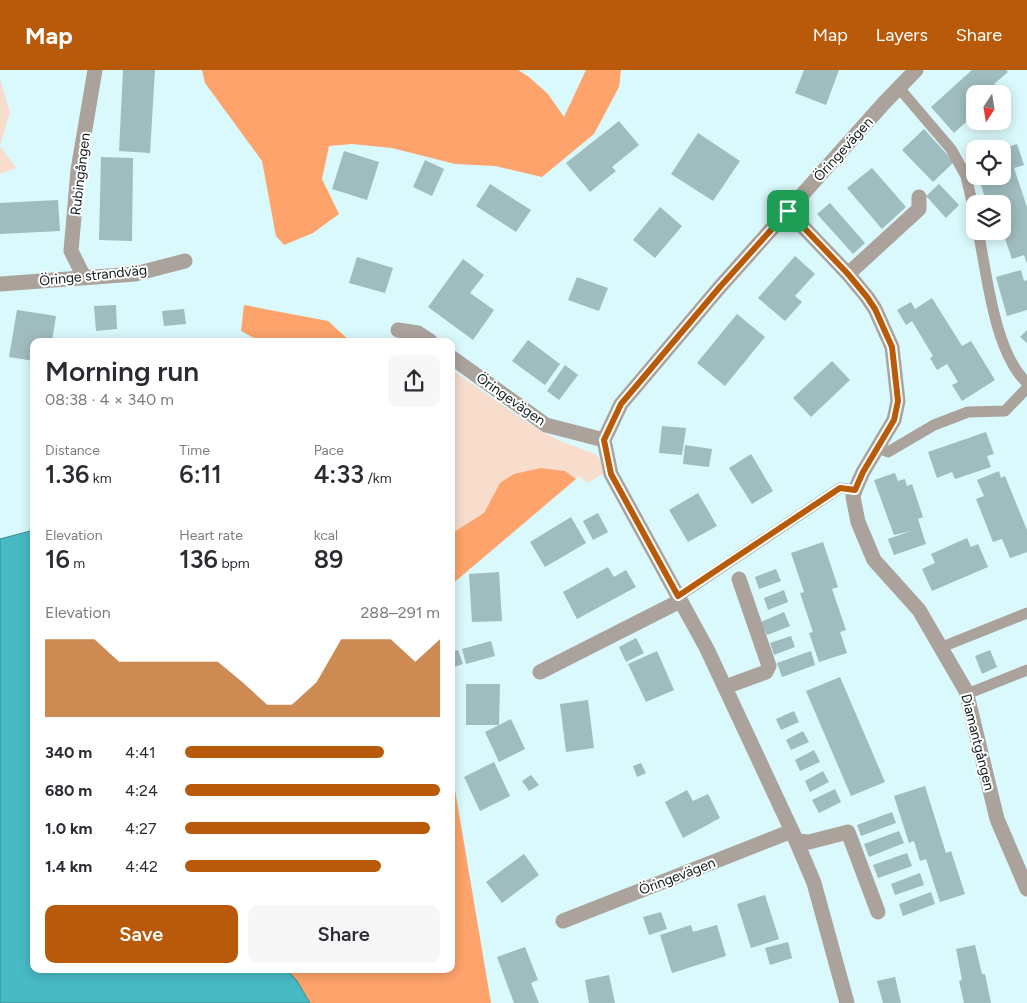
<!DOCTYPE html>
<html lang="en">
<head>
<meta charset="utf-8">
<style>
  body { margin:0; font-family:Figtree,sans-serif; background:#f7f7f7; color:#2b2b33; height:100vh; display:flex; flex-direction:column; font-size:19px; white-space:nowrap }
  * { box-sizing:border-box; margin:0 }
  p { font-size:16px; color:#7c7c81 }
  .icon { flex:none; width:28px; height:28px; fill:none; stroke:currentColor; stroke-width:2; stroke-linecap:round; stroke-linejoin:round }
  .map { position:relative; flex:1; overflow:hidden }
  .sheet { position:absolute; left:30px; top:268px; width:425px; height:635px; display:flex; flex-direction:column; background:#fff; border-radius:10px; box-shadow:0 2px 12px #0003 }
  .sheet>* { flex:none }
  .needle { width:32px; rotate:192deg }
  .buttons { position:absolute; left:966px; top:15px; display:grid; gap:10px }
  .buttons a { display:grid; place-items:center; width:45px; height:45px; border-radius:10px; background:#fff; box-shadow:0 2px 12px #0003; font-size:25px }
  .pin { position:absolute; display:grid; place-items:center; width:42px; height:42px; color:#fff; margin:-21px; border-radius:10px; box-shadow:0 2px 8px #0006 }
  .round { display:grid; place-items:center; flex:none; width:52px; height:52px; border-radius:10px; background:#f7f7f7 }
  .summary { display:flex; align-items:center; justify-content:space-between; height:85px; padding:0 15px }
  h1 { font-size:28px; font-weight:600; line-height:38px }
  .metrics { display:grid; grid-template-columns:repeat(3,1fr); gap:8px; height:85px; padding:5px 15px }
  .metrics div { display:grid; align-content:center }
  .metrics b { font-size:25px; font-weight:600 }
  .metrics small { font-size:14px; font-weight:400 }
  .metrics p { font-size:14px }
  .chart { height:140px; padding:10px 15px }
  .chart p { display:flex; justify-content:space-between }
  .chart svg { width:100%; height:90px; margin-top:5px; fill:#b85a09; opacity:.7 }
  .action { display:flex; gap:10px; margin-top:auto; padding:10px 15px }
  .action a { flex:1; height:58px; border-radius:10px; background:#b85a09; color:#fff; font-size:20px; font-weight:600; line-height:58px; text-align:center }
  .action a+a { background:#f7f7f7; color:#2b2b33 }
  ul { padding:0 15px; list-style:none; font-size:16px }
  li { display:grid; grid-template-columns:80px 60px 1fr; align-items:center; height:38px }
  li i { height:12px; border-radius:6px; background:#b85a09 }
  header { display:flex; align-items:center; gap:30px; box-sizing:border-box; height:70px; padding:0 25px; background:#b85a09; color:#fff }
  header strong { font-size:24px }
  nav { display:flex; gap:28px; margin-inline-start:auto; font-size:18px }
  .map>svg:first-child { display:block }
</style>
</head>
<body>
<header>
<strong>Map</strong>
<nav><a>Map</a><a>Layers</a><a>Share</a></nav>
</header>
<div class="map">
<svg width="1027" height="933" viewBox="0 0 1027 933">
  <rect width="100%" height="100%" fill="#daf9fc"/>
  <g fill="#f8ddcd">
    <polygon points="0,9 10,42 0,76 16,98 0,104"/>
    <polygon points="451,299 525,351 556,369 597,385 602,393 603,404 587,413 579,406 576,409 565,401 500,413 484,443 451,464"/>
  </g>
  <g fill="#fda36b">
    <polygon points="202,0 518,0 529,7 548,24 564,47 586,0 621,0 619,17 594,64 542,107 495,96 455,94 392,78 352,74 329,76 322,109 339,144 313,163 284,175 276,166 262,91 205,13"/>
    <polygon points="244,235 328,251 350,271 260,271 241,261"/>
    <polygon points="541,398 565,401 576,409 451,515 451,464 484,443 500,413 514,404"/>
    <polygon points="451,696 491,933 310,933 297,911 286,899 451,899"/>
  </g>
  <polygon fill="#47bac4" stroke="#368a91" points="34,460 34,899 286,899 297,911 310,933 0,933 0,469"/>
  <g fill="#9fbcbf">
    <polygon points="123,0 155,0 150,83 119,81"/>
    <polygon points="804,0 839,0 826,35 795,23"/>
    <polygon points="972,0 1006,0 1008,2 994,14 1001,22 998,24 975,24 975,44 954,63 931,37"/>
    <polygon points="619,51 639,75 612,97 616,101 590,122 566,93"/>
    <polygon points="924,59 954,92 933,112 902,80"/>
    <polygon points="698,63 740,91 713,131 671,104"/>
    <polygon points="1017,74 1024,95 1014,98 1027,137 1027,194 1024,185 1012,189 1002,160 1002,134 987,134 980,112 990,108 990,106 1002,106 1002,79"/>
    <polygon points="344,81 379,92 367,130 332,119"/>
    <polygon points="101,87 133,88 132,171 99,170"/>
    <polygon points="425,90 444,99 432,126 413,117"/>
    <polygon points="872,98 906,137 882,159 847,118"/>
    <polygon points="490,114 531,140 516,162 476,136"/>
    <polygon points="939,114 959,135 946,148 926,126"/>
    <polygon points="58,130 60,161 0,164 0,133"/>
    <polygon points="830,133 865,173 853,184 817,144"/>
    <polygon points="660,137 682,156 655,188 633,170"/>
    <polygon points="795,186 815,204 795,226 802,232 785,251 758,228"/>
    <polygon points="357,187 393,198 385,223 349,213"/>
    <polygon points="463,189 484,205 470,223 494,240 473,270 428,237"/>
    <polygon points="1021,200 1024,211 1027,210 1027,240 1007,246 996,207"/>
    <polygon points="577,207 608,218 599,241 568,230"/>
    <polygon points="932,228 962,276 971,271 995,310 962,331 952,315 958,312 947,294 937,300 930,288 933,286 912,251 906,255 897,240 911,232 915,239"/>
    <polygon points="116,235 117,259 96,261 94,236"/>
    <polygon points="184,239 186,254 164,256 162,241"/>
    <polygon points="17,240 56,246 52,271 34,271 34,291 9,287"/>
    <polygon points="737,244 765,267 725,316 697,293"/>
    <polygon points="1027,260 1027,273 1020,267"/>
    <polygon points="528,270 560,294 545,315 512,291"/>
    <polygon points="832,291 850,310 811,347 793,328"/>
    <polygon points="565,295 578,305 559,330 547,321"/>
    <polygon points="662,356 686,358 682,385 659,383"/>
    <polygon points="986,362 994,384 987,386 991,397 955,409 952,402 937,408 928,382"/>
    <polygon points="685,375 712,379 709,397 683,394"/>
    <polygon points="751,384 773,421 752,434 729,398"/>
    <polygon points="999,401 1001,408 1005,406 1027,460 1027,482 1010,488 1002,469 993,472 976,429 984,426 977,410"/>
    <polygon points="895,403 898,411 905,409 907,416 912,414 923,447 918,449 926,474 894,485 888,469 911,461 894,465 874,410"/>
    <polygon points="698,423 717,456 688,472 669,440"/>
    <polygon points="598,443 608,462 593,470 583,451"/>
    <polygon points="571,447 586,473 545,497 530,472"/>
    <polygon points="967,468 971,477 978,474 988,497 932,521 922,499 935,493 931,484"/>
    <polygon points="823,472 838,517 832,519 846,560 840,562 847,583 819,592 809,563 813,562 800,523 804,522 791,483"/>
    <polygon points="608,497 614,507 626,500 636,517 577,549 563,522"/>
    <polygon points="776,499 781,511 759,519 755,507"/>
    <polygon points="499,502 502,551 472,552 469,504"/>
    <polygon points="784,520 788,532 768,540 764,528"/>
    <polygon points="784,542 790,556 767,565 761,552"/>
    <polygon points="791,566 795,577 774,585 770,573"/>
    <polygon points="636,568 644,583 626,592 619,577"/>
    <polygon points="491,571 495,586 466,594 462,579"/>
    <polygon points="458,580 463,594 451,598 451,582"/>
    <polygon points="990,580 997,597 982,604 975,586"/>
    <polygon points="657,581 674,620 646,632 628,594"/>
    <polygon points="811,581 815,595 782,607 777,593"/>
    <polygon points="840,607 885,712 851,726 806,621"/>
    <polygon points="466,614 500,614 499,655 466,655"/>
    <polygon points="588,630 594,678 566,682 560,634"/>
    <polygon points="794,641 799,652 781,660 776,649"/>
    <polygon points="511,649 525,679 499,692 485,662"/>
    <polygon points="803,661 809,672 791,680 786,670"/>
    <polygon points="814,680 820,692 800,701 795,690"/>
    <polygon points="494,692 510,726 480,741 464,707"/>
    <polygon points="641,693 646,703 637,707 633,696"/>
    <polygon points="823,701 829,712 810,722 805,711"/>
    <polygon points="531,705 539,715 529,721 522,711"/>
    <polygon points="925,716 946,783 951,781 965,824 940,832 926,789 920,791 914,771 909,773 894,726"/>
    <polygon points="835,719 841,732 819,743 812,730"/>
    <polygon points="687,720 693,731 708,724 720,748 683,768 665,732"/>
    <polygon points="892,742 896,753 861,766 857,755"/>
    <polygon points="899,761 904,773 869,787 864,774"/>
    <polygon points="907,783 912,796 878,808 873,795"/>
    <polygon points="524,784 539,805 502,833 486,812"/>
    <polygon points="920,803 924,815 895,825 891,814"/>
    <polygon points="931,822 935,834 903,846 899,834"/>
    <polygon points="765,825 779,869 751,878 737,834"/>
    <polygon points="661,842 667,859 649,865 643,847"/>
    <polygon points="691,855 693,862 717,855 726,886 672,903 660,865"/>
    <polygon points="788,872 792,888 770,895 765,878"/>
    <polygon points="975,875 982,904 985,904 991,933 964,933 959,911 962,910 956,879"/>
    <polygon points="525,877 538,910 531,913 539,933 514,933 497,887"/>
    <polygon points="609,905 615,933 589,933 585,910"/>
    <polygon points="895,907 901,933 883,933 877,911"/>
  </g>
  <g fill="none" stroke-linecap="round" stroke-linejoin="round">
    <g stroke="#aca29c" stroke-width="11">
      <polyline points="899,18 951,79 966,106 975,145"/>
      <path d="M978,161C987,204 994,282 1027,313"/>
      <polyline points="878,378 888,382 934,355 968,342 1005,341 1027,318"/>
      <polyline points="679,526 840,418 855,420"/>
      <polyline points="942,577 1027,543"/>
      <polyline points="967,624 1027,600"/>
    </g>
    <g stroke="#aca29c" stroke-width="15">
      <polyline points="788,141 848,204 867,227 875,239 892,277 898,331 894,350 863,402 855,420 853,427 858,452 874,490 919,540 966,621 997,749 1027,819"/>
      <polyline points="848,204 919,139 919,127"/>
      <polyline points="84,207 71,181 78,100 95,0"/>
      <polyline points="0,214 135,204 185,191"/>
      <polyline points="398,260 418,263 430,271"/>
      <polyline points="451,287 546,355 604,370"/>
      <polyline points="540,602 680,531"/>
      <polyline points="725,617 766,602 769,596 739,509"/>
      <polyline points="796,771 809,772 848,762 878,842"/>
      <polyline points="563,851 792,761"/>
      <polyline points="847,933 814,813 792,761 707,579 611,404 604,370 621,334 719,218 884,33 916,0"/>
    </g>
  </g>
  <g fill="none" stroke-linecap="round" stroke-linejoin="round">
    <g stroke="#fff" stroke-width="10">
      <polygon id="route" points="788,141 848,204 867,227 875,239 892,277 898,331 894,350 863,402 855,420 840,418 678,526 611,404 604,370 621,334 719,218"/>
    </g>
    <use href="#route" stroke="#b85a09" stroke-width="6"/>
  </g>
  <g text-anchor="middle" stroke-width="4" stroke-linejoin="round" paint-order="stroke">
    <g font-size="14" fill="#0f1a1b" stroke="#fff">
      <text transform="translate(843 79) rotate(-48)" y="5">Öringevägen</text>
      <text transform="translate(80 104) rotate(-83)" y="5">Rubingången</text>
      <text transform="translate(93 205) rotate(-6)" y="5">Öringe strandväg</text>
      <text transform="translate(511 329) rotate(35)" y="5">Öringevägen</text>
      <text transform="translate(978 672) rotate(76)" y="5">Diamantgången</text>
      <text transform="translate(677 806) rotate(-21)" y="5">Öringevägen</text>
    </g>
  </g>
</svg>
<div class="buttons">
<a><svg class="needle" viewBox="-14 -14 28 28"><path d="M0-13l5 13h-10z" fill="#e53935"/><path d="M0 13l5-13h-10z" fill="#7c7c81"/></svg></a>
<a><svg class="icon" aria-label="locate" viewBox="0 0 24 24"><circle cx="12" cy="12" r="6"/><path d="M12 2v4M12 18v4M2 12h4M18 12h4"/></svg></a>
<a><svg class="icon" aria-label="layers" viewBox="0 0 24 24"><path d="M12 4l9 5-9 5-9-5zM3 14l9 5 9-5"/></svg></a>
</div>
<div class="pin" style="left:788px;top:141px;background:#1e9e55"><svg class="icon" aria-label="arrive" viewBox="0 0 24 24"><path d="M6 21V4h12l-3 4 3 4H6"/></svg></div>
<section class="sheet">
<div class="summary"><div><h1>Morning run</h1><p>08:38 · 4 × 340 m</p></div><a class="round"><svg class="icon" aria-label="share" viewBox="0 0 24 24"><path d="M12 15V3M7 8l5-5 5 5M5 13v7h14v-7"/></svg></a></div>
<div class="metrics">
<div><p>Distance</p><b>1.36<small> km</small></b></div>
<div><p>Time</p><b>6:11</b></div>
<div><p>Pace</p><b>4:33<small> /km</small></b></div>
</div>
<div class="metrics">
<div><p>Elevation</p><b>16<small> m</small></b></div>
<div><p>Heart rate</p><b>136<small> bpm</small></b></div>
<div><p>kcal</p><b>89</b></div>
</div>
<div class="chart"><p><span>Elevation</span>288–291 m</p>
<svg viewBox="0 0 160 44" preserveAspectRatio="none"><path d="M0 44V6L10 6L20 6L30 17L40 17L50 17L60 17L70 17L80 27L90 38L100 38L110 27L120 6L130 6L140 6L150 17L160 6V44z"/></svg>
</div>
<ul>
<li><b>340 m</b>4:41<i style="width:78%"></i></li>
<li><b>680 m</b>4:24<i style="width:100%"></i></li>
<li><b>1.0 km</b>4:27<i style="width:96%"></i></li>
<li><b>1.4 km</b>4:42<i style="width:77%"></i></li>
</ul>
<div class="action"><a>Save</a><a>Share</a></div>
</section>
</div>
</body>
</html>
